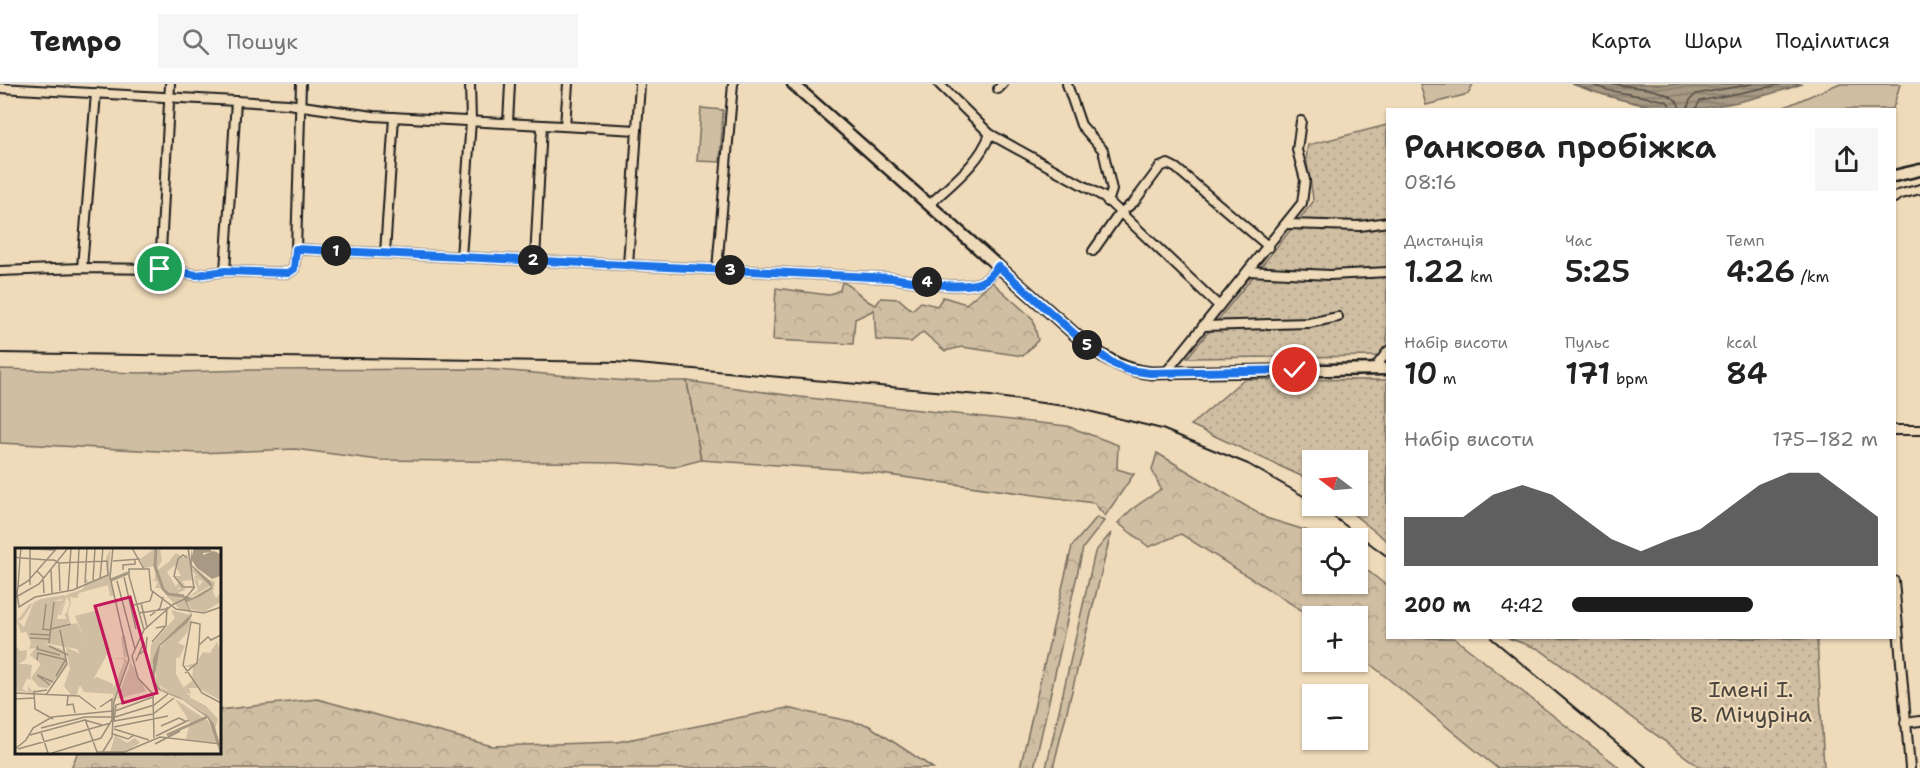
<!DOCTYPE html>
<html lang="uk">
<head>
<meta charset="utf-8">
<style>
  body { margin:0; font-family:"Shantell Sans",sans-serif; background:#f6f6f6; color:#222; height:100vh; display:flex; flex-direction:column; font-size:22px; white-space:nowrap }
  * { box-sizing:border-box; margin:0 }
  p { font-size:20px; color:#767676 }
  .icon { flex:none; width:33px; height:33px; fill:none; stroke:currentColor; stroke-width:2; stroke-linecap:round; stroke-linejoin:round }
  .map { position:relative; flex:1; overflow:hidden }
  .sheet { position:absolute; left:1386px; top:24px; width:510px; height:531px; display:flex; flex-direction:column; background:#fff; border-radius:0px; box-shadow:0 2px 4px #0004 }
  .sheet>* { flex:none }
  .needle { width:39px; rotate:286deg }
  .fabs { position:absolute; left:1302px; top:366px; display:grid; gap:12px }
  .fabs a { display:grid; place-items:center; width:66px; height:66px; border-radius:0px; background:#fff; box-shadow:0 2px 4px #0004; font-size:30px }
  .pin { position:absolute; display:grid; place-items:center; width:51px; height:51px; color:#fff; margin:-26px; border:3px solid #fff; border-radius:50%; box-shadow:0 2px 6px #0007 }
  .km { position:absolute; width:30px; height:30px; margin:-15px; border-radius:50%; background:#222; color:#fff; font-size:16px; line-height:30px; text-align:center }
  .round { display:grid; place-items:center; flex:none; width:63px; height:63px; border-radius:0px; background:#f6f6f6 }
  .overview { display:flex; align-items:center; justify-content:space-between; height:102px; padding:0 18px }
  h1 { font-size:33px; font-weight:600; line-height:45px }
  .metrics { display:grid; grid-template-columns:repeat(3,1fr); gap:9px; height:102px; padding:6px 18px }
  .metrics div { display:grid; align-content:center }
  .metrics b { font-size:30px; font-weight:600 }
  .metrics small { font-size:16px; font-weight:400 }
  .metrics p { font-size:16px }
  .chart { height:168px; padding:12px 18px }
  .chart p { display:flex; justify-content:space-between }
  .chart svg { width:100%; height:108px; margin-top:6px; fill:#1c1c1c; opacity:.7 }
  ul { padding:0 18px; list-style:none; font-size:20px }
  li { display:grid; grid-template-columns:96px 72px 1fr; align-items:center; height:45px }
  li i { height:15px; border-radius:8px; background:#1c1c1c }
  header { display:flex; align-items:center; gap:36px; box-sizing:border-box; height:84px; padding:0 30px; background:#fff; border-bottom:2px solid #e0e0e0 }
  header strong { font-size:28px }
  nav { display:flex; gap:33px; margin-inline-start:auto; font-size:21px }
  .search { width:420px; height:54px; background:#f6f6f6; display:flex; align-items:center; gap:15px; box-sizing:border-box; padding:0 21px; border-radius:0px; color:#767676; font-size:22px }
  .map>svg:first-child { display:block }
</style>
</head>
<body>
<header>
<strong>Tempo</strong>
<div class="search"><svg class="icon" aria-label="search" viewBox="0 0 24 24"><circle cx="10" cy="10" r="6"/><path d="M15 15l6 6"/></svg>Пошук</div>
<nav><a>Карта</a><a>Шари</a><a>Поділитися</a></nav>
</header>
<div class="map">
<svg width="1920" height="684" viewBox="0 0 1920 684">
  <defs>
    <pattern id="forest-crowns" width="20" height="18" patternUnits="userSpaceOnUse" patternTransform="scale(1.5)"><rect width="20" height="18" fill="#d0bea2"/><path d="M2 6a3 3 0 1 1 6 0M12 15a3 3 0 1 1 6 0" fill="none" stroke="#b2a38b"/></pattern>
    <pattern id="garden-dots" width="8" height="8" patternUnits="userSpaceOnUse" patternTransform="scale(1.5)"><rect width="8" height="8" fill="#d0bea2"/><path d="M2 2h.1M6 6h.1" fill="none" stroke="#b2a38b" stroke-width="1.8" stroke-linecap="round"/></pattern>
    <pattern id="water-rules" width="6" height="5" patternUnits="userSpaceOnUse" patternTransform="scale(1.5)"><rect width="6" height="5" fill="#a79983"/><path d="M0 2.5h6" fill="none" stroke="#877c6a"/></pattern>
  </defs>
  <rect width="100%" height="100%" fill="#efdab9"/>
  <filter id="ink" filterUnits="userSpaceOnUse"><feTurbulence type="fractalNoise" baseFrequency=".0167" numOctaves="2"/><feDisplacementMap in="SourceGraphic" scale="12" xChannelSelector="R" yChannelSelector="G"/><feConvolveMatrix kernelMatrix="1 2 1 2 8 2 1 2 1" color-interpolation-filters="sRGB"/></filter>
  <g filter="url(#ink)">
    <g fill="#d0bea2" stroke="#766d5f" stroke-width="1.5">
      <polygon points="1420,0 1473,0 1468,10 1426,21"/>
      <polygon points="1838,0 1900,0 1893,25 1780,25"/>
      <polygon points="701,24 723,26 720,78 697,77"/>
      <polygon points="0,285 140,289 253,286 485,285 628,297 687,297 701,376 674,383 617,379 379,376 295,365 199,369 0,359"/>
    </g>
    <g fill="url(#forest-crowns)" stroke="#766d5f" stroke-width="1.5">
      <path d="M842,198C856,202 861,217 876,221L881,214L899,215L912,226L921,218L937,222L943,213L966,220L992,198L1033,235L1038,256L1023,272L962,263L945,267L923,248L911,258L876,256L874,226L855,235L853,260L773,256L776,204L828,211L840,206Z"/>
      <polygon points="687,297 800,313 1067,342 1118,361 1117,385 1134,390 1105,432 1094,419 851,386 701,376"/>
      <polygon points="1157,369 1266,434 1321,451 1326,454 1312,454 1312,500 1358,500 1358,479 1387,502 1388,554 1454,554 1620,684 1497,684 1358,570 1358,532 1312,533 1181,450 1149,463 1118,439 1132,425 1161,405 1152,386"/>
      <polygon points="1097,433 1104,437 1083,464 1034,684 1020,684 1072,462"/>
      <polygon points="1111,449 1053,684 1046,684 1095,468"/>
      <polygon points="317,615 492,662 617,658 787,624 868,641 933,684 71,684 78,668 219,668 219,626"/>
    </g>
    <g fill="url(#garden-dots)" stroke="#766d5f" stroke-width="1.5">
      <path d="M1387,41V272L1187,274L1313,118C1313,100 1303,78 1308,61Z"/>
      <polygon points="1244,295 1387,296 1387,457 1343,422 1358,422 1358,376 1312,376 1312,397 1191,341"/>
      <polygon points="1508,554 1817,554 1824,684 1701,684 1539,565"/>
    </g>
    <path fill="url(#water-rules)" stroke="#6f675a" stroke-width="1.5" d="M1572,0H1802C1771,11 1717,25 1685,25C1647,25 1607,13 1572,0Z"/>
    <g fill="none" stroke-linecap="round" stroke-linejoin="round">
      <g stroke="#544e45" stroke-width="1.5">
        <polyline points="1590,0 1607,6 1667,17 1672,26"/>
        <path d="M1614,0C1632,4 1679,4 1680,26"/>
        <polyline points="1687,26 1690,16 1696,10 1752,0"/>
        <polyline points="1695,26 1700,17 1783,0"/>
      </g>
      <g stroke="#1c1c1c" stroke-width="12">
        <g id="street">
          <polyline points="939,0 990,50 1104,113 1219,222"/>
          <polyline points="1067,0 1081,41 1103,66 1112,106 1108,118"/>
          <polyline points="0,4 288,20 373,32 637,46"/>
          <polyline points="998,5 1003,0"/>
          <polyline points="508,39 510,0"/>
          <polyline points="565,42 568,0"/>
          <polyline points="1894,114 1898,111 1920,105"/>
          <path d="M929,121C952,99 979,80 990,50"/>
          <polyline points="1288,140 1360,142 1388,138"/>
          <polyline points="296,165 301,0"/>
          <polyline points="1093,167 1119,130 1134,118 1160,83 1168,80 1176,84 1269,163"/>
          <polyline points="385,169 394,33"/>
          <polyline points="461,173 471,37 470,0"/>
          <polyline points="535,176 542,41"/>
          <polyline points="628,181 640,0"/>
          <polyline points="82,184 96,9"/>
          <polyline points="160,185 170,0"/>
          <polyline points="717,185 733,0"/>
          <path d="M0,187L82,184L160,185L197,191L225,187L288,189L294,185L296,165L892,194C913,197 968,208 985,196C990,193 994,187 998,182"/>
          <polyline points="225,187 236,17"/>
          <polyline points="1248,187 1330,191 1388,188"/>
          <polyline points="1203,242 1309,239 1338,233"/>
          <polyline points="1374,285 1388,267"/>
          <polyline points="1167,287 1302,119 1305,96 1297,66 1301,37"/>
          <polyline points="1894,346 1920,346"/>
          <polyline points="1894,497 1910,684"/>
          <polyline points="1905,639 1920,637"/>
        </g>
      </g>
      <g stroke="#1c1c1c" stroke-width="15">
        <g id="secondary">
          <path d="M793,0L1087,261C1108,276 1124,286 1151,289L1388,285"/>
          <polyline points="1894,92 1920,86"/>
        </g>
      </g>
      <use href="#street" stroke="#efdab9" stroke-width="8"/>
      <use href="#secondary" stroke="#efdab9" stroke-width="10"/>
      <g stroke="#1c1c1c" stroke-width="2">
        <polyline points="0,269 616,278 990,312 1072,323 1162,345 1248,380 1312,417"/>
        <polyline points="1319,422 1388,473"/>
        <polyline points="1491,554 1647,684"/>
      </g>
    </g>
  </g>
  <g fill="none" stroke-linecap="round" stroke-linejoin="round" filter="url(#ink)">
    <g stroke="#fff" stroke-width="12">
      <path id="route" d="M160,185L197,191L225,187L288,189L294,185L296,165L892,194C913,197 968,208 985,196C990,193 994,187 998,182L1087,261L1114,280L1129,286L1150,289L1295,286"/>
    </g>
    <use href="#route" stroke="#1a73e8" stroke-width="8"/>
  </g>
  <g text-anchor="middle" stroke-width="4.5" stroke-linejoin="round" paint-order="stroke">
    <g font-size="22" fill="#49443e" stroke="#efdab9">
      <text x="1751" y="613">Імені І.<tspan x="1751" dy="25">В. Мічуріна</tspan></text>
    </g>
  </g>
  <g transform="translate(15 464)">
    <rect width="206" height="206" fill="#efdab9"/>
    <path d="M172,6L178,32L168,33L162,42H150L147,34L152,48L147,40H140L143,34L134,31L140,32V24L156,12L160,17L152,24L161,39L164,33L160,28H166L161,19ZM156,62L175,67L146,95L135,122L136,97L160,70ZM161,94L168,101L161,111V126L174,149L191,158L203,171L200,181L188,164L141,135V109L145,99ZM160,151L193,173L203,195L171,191L175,174Z" fill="#d0bea2"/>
    <path d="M96,0L94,20L99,48H95L93,37L64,45L62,50L55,49L56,55L53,64L55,76L49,66L44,67L47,51L19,56L18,55L7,72L3,73L13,83L6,85L2,73L14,57L26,51L49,47L52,49L45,63L51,53L46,66H51L55,55L51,47L68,41L72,30L73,34L93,27L91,10ZM141,0H145L147,13L140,24L139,18L129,20L125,11ZM174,1L177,20L197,37L172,51L175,64L164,60L152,48L154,46L148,41L145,31L152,42L156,37L158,42L165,41L163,35H169L170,42L163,45L171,51L183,42L179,31L183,32L184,38L188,33L179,30L181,27L174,20L158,17L155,12L161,5L173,13ZM193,31L200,34L198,44L201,50L205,46V54L189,64L175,61L173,53L197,41ZM83,62L95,101L78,132L64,139L62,146L57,148L49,138L55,121L51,99L66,106L69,90L60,68ZM177,67L172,85L163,95L170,98L164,110L146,98ZM110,87L113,107L109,111L113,112L98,157V141L109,114L108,111H93L109,110L106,89ZM202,94L205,102V152L183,140H174L176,146L167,144L176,148L171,152L148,143L139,134V126L145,139L163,147L150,138L165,142L177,133L178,120L169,118L181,115L188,104L195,105ZM10,116L17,117L15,132L12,130L7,141L13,144V138L17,143L21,141L18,145L2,143L0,128L5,130ZM100,187L112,195L120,190L125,195L106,205H95Z" fill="#d0bea2"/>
    <path d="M35,52L47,53L42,71H53L55,75L36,81L62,75L69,90L67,104L66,107L62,101L29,95L49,102L52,116L33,140L24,139L16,130L26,116L15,107L21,100L14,101L16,95L9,79L18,56ZM0,97L5,103L12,102L11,111L4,116H10L2,145ZM115,113L131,143L102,151L114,120ZM82,129L98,136V146L69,144L66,138Z" fill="#d0bea2"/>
    <path d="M177,0V17L194,32L197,36V41L184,49L172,54L177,67L172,75L145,98L139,132L146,142L164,149L193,168L199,176L204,193L205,205L193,170L168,152L143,142L137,133L138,111L144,97L176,66L167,47L177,50L196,39L175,17ZM179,0H195L197,4L188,5V7L199,3L205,6V28L197,31L182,20L176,11Z" fill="#a79983"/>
    <path fill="none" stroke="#a79983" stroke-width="3" d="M141,0L140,18L148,41L153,46L169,48M96,32L113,25M152,187L192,169"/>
    <path fill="none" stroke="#9b8e7a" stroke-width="1.5" d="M117,0L129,21H134L136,42L161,61L189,65L206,59M15,1L40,2M0,9L5,10H7L32,12H39L44,15L92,13L93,27L58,42L20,49L4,59L2,45L3,39L5,10L6,0M172,10L168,7L163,11L159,28L168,39H180M98,13L125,11M44,15L45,43M36,21L37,45M129,21H114V28L129,82M108,22V17L120,16V12M22,23L28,29L29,45M109,29L121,81M85,30L88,0M78,32L80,0M102,33L120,101M70,35L72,0M15,37V0M3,39L13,33L42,0M62,40L64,0M53,43L56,0M1,49L24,36L53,0M126,55L132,79M31,56L28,81L35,82M119,57L135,53L138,43M157,57L170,51L179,40L173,0M124,65L151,61M135,68L145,60L148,49M141,80L151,78L152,59M36,81L56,76M15,86L35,87M206,87L196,92L193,89L184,97L185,76L176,74L168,117L187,145L206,155M15,90L34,91M137,94L150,79M34,95L39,54M23,98L22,101L45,107M34,98L53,107M125,106L131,101L132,89M22,112L23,105L52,112M121,113L129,94M170,125L182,115L184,97M41,128L51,111M35,137L22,127L38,134M32,142L19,144L20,161L38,171M0,145L64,148L81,161M137,146L101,157L99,173L138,166L159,150M31,147L52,116L45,82M53,148L52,157L58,156L60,165M0,151L19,150M100,163L138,149M100,169L139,157L153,146M70,171L82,204H109M146,178L164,170L170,173M99,179L153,168M26,180L70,169H97M99,181L134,192M26,184L33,205M98,186L113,191L119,187M15,187L70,172L87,177M141,188L174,172M139,190L138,146L123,130L117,108L129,82L157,57M140,196L165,183M0,201L11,192L18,180L37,169L97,163M3,201L96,175M37,205L86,190L97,172V151L85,159M87,205L97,189L99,154L114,112L95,29L98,0M107,205L145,189L206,196"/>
    <path fill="#c2185b" fill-opacity="0.15" stroke="#c2185b" stroke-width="3" d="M115,49L142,145L108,155L80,58Z"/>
    <rect width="206" height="206" fill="none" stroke="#1c1c1c" stroke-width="3"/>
  </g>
</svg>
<div class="fabs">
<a><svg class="needle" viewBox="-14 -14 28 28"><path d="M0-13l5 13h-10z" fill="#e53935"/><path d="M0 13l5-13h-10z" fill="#767676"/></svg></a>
<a><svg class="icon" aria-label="locate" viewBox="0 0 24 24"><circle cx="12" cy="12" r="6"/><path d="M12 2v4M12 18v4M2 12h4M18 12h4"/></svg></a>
<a>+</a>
<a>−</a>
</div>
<div class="pin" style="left:160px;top:185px;background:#1e9e55"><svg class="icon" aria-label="arrive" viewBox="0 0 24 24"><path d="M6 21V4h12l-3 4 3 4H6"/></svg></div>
<div class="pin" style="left:1295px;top:286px;background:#d93025"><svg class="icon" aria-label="check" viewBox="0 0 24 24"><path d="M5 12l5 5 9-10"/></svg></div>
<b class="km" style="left:336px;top:167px">1</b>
<b class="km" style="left:533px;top:176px">2</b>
<b class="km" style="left:730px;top:186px">3</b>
<b class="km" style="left:927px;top:198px">4</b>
<b class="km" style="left:1087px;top:261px">5</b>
<section class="sheet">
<div class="overview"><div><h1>Ранкова пробіжка</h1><p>08:16</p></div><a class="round"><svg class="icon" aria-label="share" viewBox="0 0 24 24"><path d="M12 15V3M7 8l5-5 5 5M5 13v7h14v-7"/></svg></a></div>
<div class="metrics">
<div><p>Дистанція</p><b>1.22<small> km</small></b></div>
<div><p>Час</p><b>5:25</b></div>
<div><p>Темп</p><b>4:26<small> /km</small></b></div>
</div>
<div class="metrics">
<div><p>Набір висоти</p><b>10<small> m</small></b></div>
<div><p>Пульс</p><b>171<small> bpm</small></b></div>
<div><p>kcal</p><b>84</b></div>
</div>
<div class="chart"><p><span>Набір висоти</span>175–182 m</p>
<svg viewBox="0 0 160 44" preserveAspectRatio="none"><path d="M0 44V24L10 24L20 24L30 15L40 11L50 15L60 24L70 33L80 38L90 33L100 29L110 20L120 11L130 6L140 6L150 15L160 24V44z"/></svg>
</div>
<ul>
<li><b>200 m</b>4:42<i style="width:59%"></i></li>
</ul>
</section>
</div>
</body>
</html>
